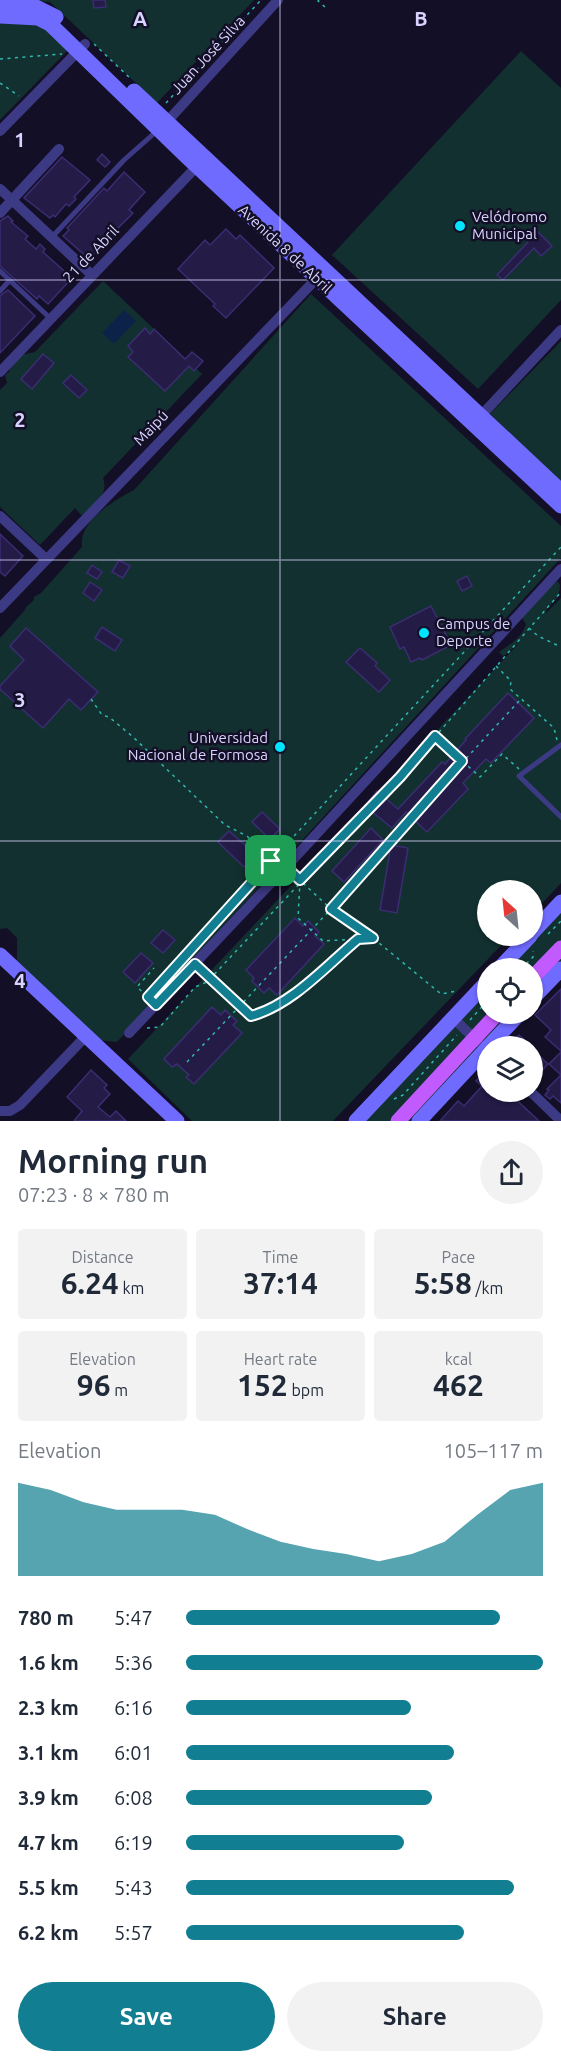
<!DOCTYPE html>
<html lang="en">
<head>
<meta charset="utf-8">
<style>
  body { margin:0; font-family:Ubuntu,sans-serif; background:#f2f2f3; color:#1f2937; height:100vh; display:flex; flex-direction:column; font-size:22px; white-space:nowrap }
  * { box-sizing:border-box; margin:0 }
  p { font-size:20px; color:#747a83 }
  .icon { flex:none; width:33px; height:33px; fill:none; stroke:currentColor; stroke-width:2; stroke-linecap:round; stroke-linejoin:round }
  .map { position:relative; height:1121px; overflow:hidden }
  .sheet { display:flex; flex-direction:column; background:#fff; flex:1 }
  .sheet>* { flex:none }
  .needle { width:39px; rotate:333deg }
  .controls { position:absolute; left:477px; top:880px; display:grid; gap:12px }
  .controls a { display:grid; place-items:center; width:66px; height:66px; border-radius:50%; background:#fff; box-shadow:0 2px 4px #0004; font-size:30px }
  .pin { position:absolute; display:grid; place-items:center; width:51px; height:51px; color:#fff; margin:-26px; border-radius:12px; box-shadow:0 3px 9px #0006 }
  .round { display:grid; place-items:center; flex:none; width:63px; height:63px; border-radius:32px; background:#f2f2f3 }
  .summary { display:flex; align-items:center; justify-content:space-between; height:102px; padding:0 18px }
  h1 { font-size:33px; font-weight:700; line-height:45px }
  .figures { display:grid; grid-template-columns:repeat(3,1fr); gap:9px; height:102px; padding:6px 18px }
  .figures div { display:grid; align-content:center; border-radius:6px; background:#f2f2f3; text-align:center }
  .figures b { font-size:30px; font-weight:700 }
  .figures small { font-size:16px; font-weight:400 }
  .figures p { font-size:16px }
  .chart { height:168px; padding:12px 18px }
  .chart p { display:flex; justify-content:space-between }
  .chart svg { width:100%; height:108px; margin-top:6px; fill:#117e91; opacity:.7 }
  .cta { display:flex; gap:12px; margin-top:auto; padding:12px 18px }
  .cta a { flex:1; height:69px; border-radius:36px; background:#117e91; color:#fff; font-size:24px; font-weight:700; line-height:69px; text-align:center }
  .cta a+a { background:#f2f2f3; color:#1f2937 }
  ul { padding:0 18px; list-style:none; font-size:20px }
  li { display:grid; grid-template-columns:96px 72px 1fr; align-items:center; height:45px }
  li i { height:15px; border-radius:8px; background:#117e91 }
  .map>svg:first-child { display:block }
</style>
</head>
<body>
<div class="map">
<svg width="561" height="1121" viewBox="0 0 561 1121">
  <rect width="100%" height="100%" fill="#130f26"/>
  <g fill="#12302f">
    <polygon points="0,0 254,0 157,103 50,2"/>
    <polygon points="0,21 34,24 48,29 69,49 0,120"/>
    <polygon points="521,51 561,88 561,300 478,389 332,255"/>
    <path d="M103,281L202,374L103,478C109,494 95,503 84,514L81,515L75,508L40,545L0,507V390L7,383L5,375L9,372L13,361L25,354L35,352Z"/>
    <path d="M311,294L561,526V558L117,1042L97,1040L17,962V938L7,928L0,929V638L24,611L26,607L34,600V597L41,593L82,547C78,521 115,500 134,490Z"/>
    <polygon points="561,341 561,481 490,414"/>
    <path d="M557,581L560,585C559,605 550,600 545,614L561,598V883L533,913L532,891H488V936H510L333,1121H192L128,1059L520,642L505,655L503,656L499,652C510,644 522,638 526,624L520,615Z"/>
    <polygon points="561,908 561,963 533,994 532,969 504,969"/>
    <polygon points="487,987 488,1014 514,1014 414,1121 361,1121"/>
  </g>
  <polygon fill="#0c2248" points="124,310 136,321 114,344 102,333"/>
  <g fill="#241b47" stroke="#3b2d73" stroke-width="1.5">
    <polygon points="93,0 105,0 106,7 94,8"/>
    <polygon points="102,154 110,162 105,167 97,160"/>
    <polygon points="62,157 90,180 74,197 76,199 69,206 66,204 55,217 53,215 50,218 24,198"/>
    <polygon points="124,172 145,192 129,210 133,213 115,231 117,232 107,243 106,241 89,259 63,236 69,230 67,228 104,188 107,191"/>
    <polygon points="8,216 13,221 11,222 28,236 25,239 36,249 40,244 45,249 43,252 72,278 48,304 39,296 37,299 0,266 0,221"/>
    <polygon points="226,229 236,239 240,235 274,268 226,318 213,306 215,304 178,269 205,240 210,245"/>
    <polygon points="535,229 552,246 541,256 534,248 503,280 497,275 528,242 526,239"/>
    <polygon points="8,290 35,316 0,353 0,296"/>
    <polygon points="145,328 150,334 154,329 185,359 192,352 203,361 194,371 189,366 165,391 128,357 133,352 128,346"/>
    <polygon points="43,354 54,363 32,389 21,379"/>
    <polygon points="71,375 87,390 79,398 63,383"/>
    <polygon points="0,534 23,556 5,576 0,572"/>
    <polygon points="119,560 130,566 123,578 112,572"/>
    <polygon points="92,565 102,572 97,579 87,573"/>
    <polygon points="467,576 472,586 462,591 457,581"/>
    <polygon points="90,582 102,590 94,601 83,593"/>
    <polygon points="431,606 451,645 422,660 420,658 411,662 404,647 400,649 390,627"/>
    <polygon points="102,627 122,640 115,651 95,638"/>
    <polygon points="26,628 98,692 81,710 69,699 43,728 0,689 0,686 24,660 10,646"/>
    <polygon points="360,648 377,663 375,666 390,680 379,692 346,662"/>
    <polygon points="508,693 534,718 491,763 486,759 463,783 468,789 427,832 406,812 392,828 365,806 377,791 398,809 442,762 445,764 466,740 465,739"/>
    <polygon points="262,812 280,829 270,839 252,822"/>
    <polygon points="371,828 383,840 344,882 332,871"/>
    <polygon points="229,831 256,855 244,867 218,842"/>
    <polygon points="391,845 408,848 397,913 380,910"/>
    <polygon points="295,918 303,926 308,921 319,932 315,936 324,944 277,995 269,988 264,993 252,981 254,978 246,970"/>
    <polygon points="163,930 175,940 163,953 151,943"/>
    <polygon points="141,953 153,963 135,983 123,972"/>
    <polygon points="561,989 561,1051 545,1037 551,1030 535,1015"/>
    <polygon points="212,1007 221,1015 225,1010 237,1021 233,1025 242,1033 194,1084 186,1077 189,1075 177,1064 172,1067 164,1059"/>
    <polygon points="519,1035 533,1047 508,1047"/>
    <polygon points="532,1049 548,1064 537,1076 532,1072"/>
    <polygon points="561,1052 561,1103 553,1096 550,1099 545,1095 549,1090 547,1089 561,1075 549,1064"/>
    <polygon points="488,1069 488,1092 508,1092 539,1121 440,1121 458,1101 464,1106 482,1086 476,1081"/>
    <polygon points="91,1070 107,1085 104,1088 110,1094 98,1107 110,1117 116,1111 126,1121 74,1121 82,1111 67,1097"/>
  </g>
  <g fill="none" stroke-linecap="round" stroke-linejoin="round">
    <g stroke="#2fb8b0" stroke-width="1.5" stroke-dasharray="3 4.5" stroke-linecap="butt">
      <polyline points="319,0 318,1 325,7"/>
      <polyline points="94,44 132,80"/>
      <polyline points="0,59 62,54"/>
      <polyline points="0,83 19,96"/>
      <polyline points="166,103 261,0"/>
      <polyline points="529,628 538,636 561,647"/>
      <polyline points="496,666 511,681 510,689 554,728 557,740"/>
      <polyline points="91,699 102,715 109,717 132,736 225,825 247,836 271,861 275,863"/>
      <polyline points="435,736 480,777 502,754 519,769"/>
      <polyline points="292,873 331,909 373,938 441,994 457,991"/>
      <polyline points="300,881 298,918 323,941 357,939"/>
      <polyline points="548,934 561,921"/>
      <polyline points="521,969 533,957 533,951"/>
      <path d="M203,971L251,1016C292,1005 327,965 358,939L372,938"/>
      <polyline points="147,996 137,987 154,968"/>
      <polyline points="149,998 271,861 561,547"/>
      <polyline points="470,1020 488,1000"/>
      <polyline points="147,1028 160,1027 195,987 207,982 400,777 561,592"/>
      <polyline points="187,1062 331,909 411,818 521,699"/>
      <polyline points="394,1099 403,1095 457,1035"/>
    </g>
    <g stroke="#3d3a85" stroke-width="5">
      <polyline points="52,237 124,160 158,130"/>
      <polyline points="0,271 51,319"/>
      <polyline points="0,291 10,280"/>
      <polyline points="561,745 519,776 561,817"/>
    </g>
    <g stroke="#3d3a85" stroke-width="10">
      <polyline points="163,126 278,0"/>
      <polyline points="0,131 85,44"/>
      <polyline points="0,189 92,275"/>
      <polyline points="0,213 59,149"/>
      <polyline points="0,372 201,162"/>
      <polyline points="477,420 561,330"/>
      <polyline points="0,516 46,559"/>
      <polyline points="0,608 320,275"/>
      <polyline points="453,1018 478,1042"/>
      <polyline points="129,1033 286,867 561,569"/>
      <polyline points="531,1092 561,1121"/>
      <polyline points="0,1111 10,1111 20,1105 86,1036"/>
    </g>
    <g stroke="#6f6bff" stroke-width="15">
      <polyline points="0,5 34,6 56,17"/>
      <polyline points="0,16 38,18 50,24 187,157 561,506"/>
      <polyline points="134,91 561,491"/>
      <polyline points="532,933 561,902"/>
      <polyline points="0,955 177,1121"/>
      <polyline points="499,969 530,936"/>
      <polyline points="532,999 561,969"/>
      <polyline points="488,1047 519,1014"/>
      <polyline points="356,1121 488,981"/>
      <polyline points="419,1121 488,1047"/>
    </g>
    <g stroke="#c25bff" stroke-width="15">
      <polyline points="532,978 561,948"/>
      <polyline points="398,1121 497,1014"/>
    </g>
  </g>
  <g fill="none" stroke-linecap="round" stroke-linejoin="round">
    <g stroke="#fff" stroke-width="12">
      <path id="route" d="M435,736L462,761L331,909L373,938L358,939C327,965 292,1005 251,1016L195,964L156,1005L148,997L271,861L286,867L300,880L400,777Z"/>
    </g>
    <use href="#route" stroke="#117e91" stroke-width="8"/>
  </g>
  <path fill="none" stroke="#d9d4ff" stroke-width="1.5" stroke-opacity="0.55" d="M280,0V1121M0,280H561M0,560H561M0,841H561"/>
  <g fill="#00e5ff" stroke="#130f26" stroke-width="2">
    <circle cx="460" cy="226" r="6"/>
    <circle cx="424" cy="633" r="6"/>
    <circle cx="280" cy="747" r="6"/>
  </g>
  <g text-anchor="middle" stroke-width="5" stroke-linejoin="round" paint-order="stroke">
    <g font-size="15" fill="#d9d4ff" stroke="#130f26">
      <text transform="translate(208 55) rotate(-47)" y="5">Juan José Silva</text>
      <text transform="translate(285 249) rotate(43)" y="5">Avenida 8 de Abril</text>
      <text transform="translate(91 254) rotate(-46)" y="5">21 de Abril</text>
      <text transform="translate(151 428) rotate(-46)" y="5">Maipú</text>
    </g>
    <g font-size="15" fill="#d9d4ff" stroke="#130f26" text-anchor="start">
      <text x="472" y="222">Velódromo<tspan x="472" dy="17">Municipal</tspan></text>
      <text x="436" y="629">Campus de<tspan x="436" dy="17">Deporte</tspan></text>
      <text x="268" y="743" text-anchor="end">Universidad<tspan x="268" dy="17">Nacional de Formosa</tspan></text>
    </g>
  </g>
  <g font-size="20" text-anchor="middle" font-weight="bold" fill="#d9d4ff" stroke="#130f26" stroke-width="5" stroke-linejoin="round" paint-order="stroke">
    <text x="140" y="26">A</text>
    <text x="421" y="26">B</text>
    <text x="20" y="147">1</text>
    <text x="20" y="427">2</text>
    <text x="20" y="707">3</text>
    <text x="20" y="988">4</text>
  </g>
</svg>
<div class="controls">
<a><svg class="needle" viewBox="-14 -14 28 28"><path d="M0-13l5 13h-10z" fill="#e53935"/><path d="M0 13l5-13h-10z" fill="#747a83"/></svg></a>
<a><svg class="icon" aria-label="locate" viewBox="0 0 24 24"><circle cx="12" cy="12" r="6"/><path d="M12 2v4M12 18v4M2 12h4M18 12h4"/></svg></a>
<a><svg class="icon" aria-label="layers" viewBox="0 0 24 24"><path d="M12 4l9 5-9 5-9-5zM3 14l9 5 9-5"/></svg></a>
</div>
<div class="pin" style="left:271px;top:861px;background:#1e9e55"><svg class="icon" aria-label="arrive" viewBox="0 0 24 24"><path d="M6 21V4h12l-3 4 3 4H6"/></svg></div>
</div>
<section class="sheet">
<div class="summary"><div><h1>Morning run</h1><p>07:23 · 8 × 780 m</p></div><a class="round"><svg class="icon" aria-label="share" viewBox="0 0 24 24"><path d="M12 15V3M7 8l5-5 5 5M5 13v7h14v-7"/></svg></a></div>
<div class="figures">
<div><p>Distance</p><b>6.24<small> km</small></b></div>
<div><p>Time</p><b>37:14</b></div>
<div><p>Pace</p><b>5:58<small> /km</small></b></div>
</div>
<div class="figures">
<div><p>Elevation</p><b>96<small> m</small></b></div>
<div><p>Heart rate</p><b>152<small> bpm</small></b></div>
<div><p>kcal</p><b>462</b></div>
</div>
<div class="chart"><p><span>Elevation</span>105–117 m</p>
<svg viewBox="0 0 160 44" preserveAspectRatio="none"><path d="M0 44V6L10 9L20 14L30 17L40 17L50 17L60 19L70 25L80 30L90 33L100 35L110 38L120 35L130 30L140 19L150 9L160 6V44z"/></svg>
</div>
<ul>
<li><b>780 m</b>5:47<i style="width:88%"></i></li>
<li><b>1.6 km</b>5:36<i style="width:100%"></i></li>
<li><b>2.3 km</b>6:16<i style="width:63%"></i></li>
<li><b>3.1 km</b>6:01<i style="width:75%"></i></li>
<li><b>3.9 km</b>6:08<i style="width:69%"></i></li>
<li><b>4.7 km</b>6:19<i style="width:61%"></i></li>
<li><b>5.5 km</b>5:43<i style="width:92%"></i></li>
<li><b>6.2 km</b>5:57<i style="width:78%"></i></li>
</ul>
<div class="cta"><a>Save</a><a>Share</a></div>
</section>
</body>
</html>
